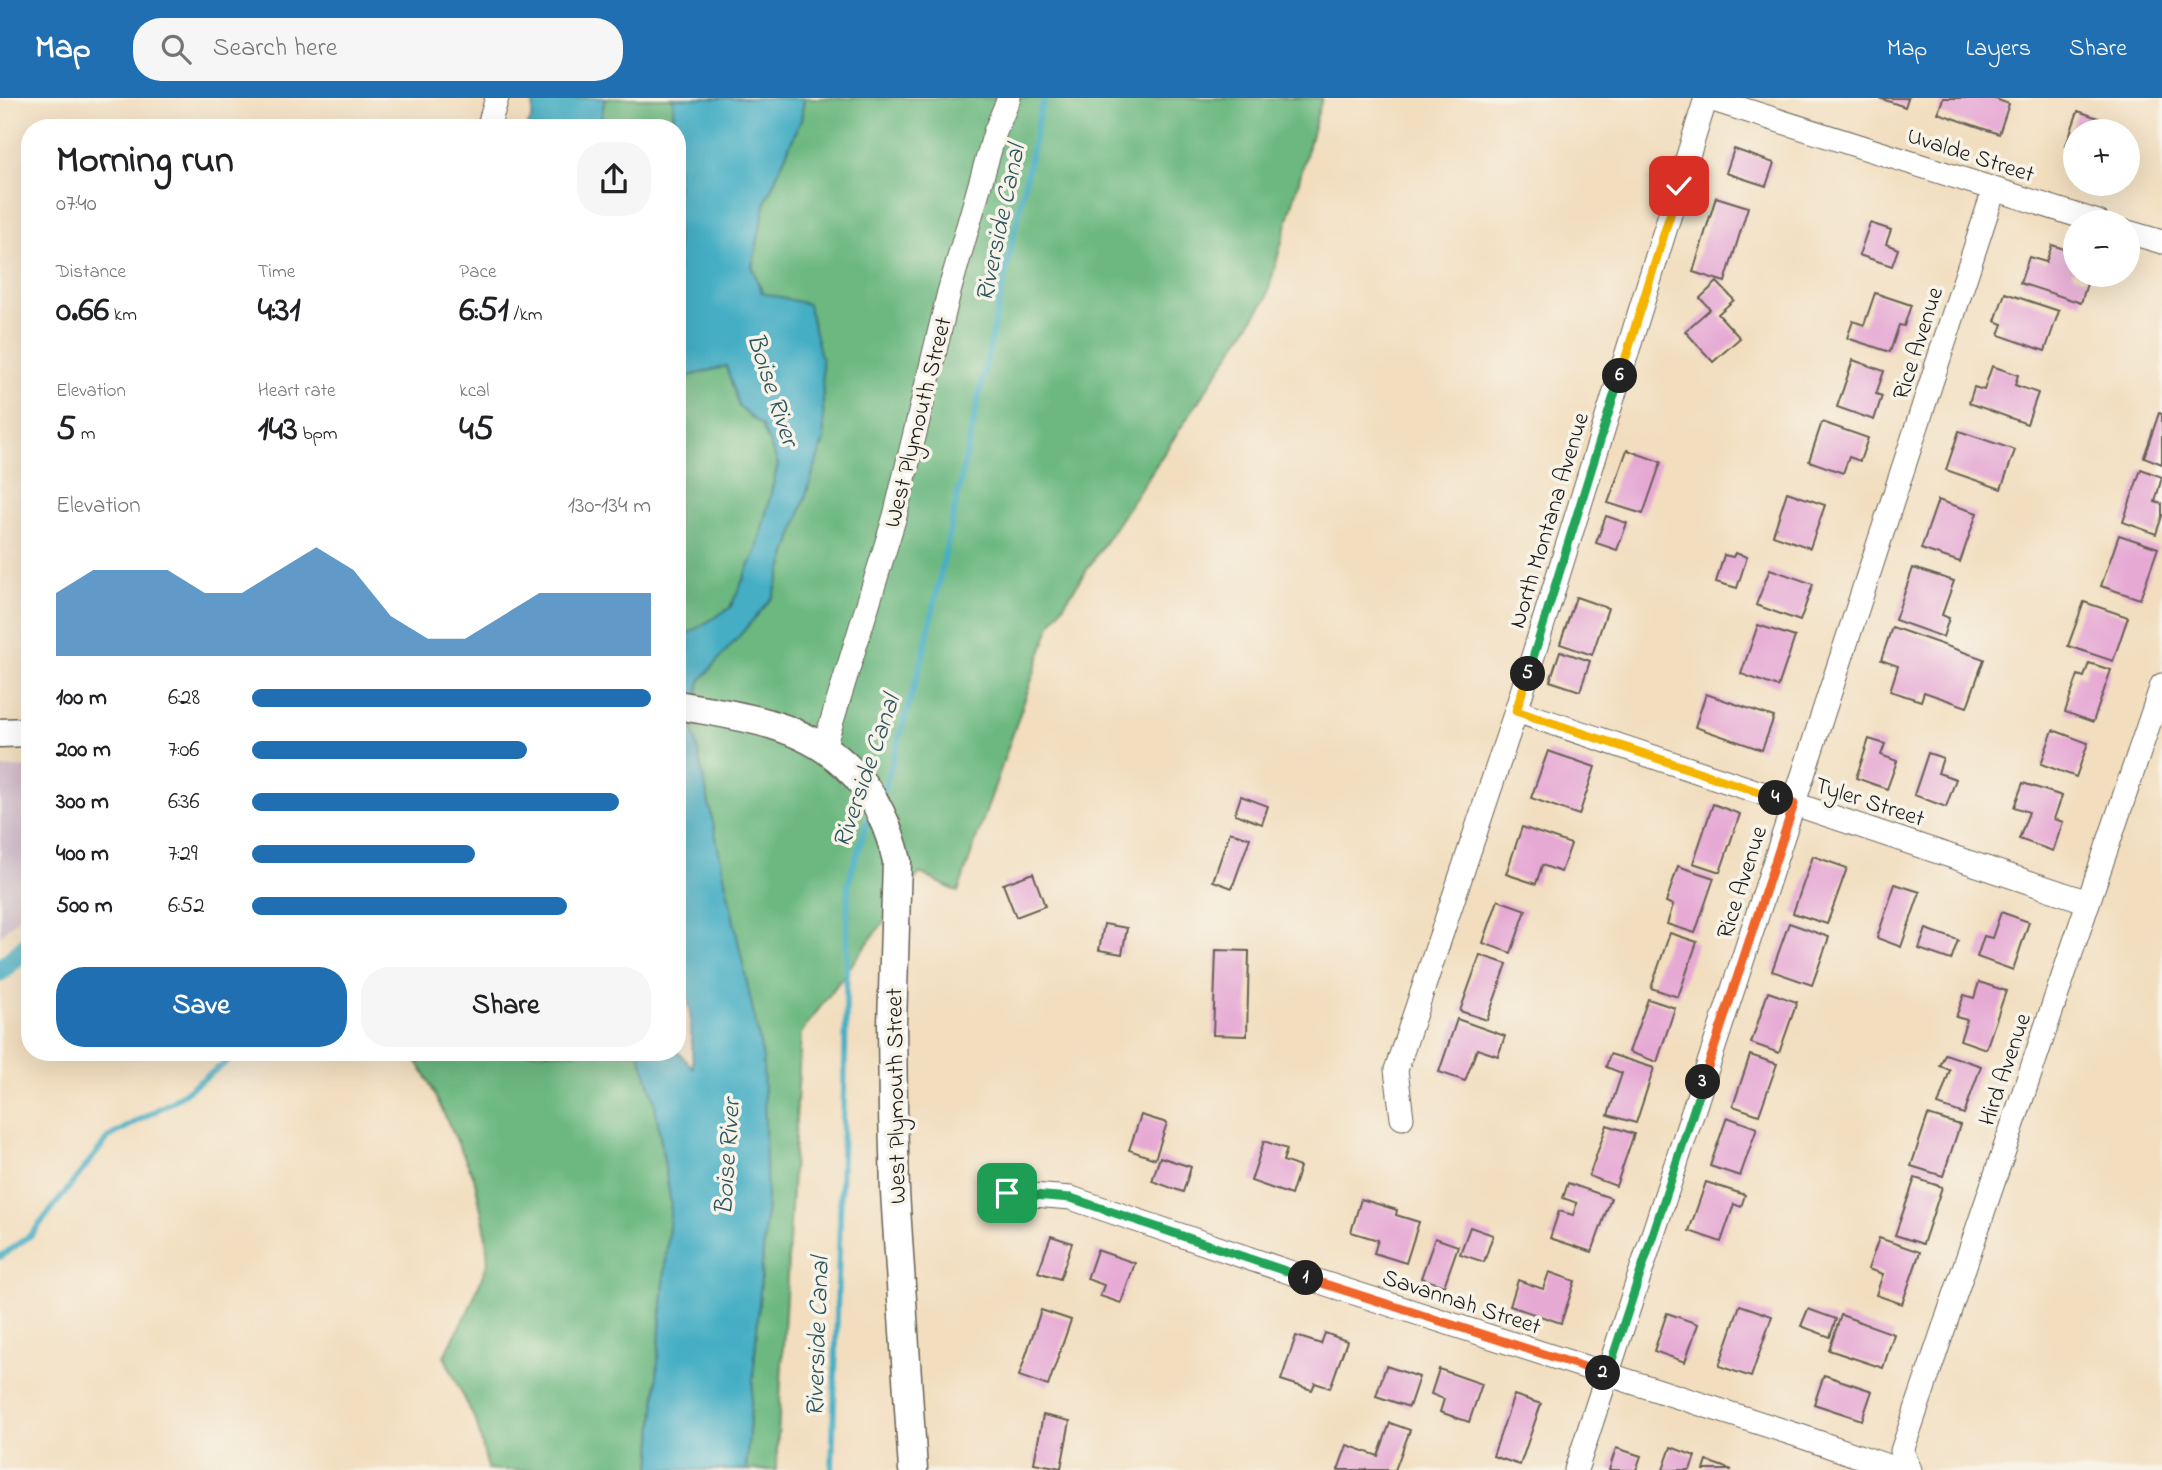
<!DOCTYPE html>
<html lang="en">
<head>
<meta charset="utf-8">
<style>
  body { margin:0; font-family:"Indie Flower",sans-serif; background:#f6f6f6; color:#202124; height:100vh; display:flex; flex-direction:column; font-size:26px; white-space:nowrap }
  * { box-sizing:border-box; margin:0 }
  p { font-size:23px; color:#757577 }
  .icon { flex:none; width:38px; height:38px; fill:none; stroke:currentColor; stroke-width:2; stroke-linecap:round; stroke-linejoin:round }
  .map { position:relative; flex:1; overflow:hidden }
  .details { position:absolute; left:21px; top:21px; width:665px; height:942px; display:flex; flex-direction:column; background:#fff; border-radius:28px; box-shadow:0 7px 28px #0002 }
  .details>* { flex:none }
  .fabs { position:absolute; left:2063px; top:21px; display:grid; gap:14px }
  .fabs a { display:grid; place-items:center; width:77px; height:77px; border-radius:50%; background:#fff; box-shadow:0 7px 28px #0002; font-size:35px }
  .pin { position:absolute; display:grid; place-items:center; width:60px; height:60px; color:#fff; margin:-30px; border-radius:14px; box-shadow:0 4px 10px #0006 }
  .km { position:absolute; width:35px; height:35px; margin:-18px; border-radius:50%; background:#222; color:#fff; font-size:19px; line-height:35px; text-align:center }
  .round { display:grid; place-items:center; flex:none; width:74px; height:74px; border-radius:28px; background:#f6f6f6 }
  .head { display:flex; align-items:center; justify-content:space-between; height:119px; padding:0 35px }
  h1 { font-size:38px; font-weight:700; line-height:52px }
  .metrics { display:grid; grid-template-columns:repeat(3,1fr); gap:10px; height:119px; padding:7px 35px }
  .metrics div { display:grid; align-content:center }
  .metrics b { font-size:35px; font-weight:700 }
  .metrics small { font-size:19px; font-weight:400 }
  .metrics p { font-size:19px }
  .chart { height:196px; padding:14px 35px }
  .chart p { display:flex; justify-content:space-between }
  .chart svg { width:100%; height:126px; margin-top:7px; fill:#1f6fb2; opacity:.7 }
  .button { display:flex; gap:14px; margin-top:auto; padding:14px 35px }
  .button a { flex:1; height:80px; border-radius:28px; background:#1f6fb2; color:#fff; font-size:28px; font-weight:700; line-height:80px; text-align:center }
  .button a+a { background:#f6f6f6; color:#202124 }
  ul { padding:0 35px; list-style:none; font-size:23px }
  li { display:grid; grid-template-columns:112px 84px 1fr; align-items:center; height:52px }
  li i { height:18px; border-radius:9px; background:#1f6fb2 }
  header { display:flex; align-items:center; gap:42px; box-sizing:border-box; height:98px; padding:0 35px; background:#1f6fb2; color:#fff }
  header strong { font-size:33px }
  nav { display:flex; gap:38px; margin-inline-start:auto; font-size:24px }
  .search { width:490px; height:63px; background:#f6f6f6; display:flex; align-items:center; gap:18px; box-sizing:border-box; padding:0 24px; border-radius:28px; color:#757577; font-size:26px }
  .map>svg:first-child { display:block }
</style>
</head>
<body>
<header>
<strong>Map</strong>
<div class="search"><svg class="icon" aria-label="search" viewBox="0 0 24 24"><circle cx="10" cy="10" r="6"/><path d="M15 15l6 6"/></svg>Search here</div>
<nav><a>Map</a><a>Layers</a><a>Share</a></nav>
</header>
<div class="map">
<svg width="2162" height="1372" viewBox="0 0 2162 1372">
  <rect width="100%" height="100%" fill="#f7f3e8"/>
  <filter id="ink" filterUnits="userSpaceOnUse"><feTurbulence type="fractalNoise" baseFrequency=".0143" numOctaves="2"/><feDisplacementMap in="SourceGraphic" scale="14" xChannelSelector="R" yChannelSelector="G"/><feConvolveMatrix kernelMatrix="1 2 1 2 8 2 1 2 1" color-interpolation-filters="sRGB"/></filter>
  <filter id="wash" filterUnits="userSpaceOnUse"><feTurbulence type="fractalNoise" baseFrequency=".00686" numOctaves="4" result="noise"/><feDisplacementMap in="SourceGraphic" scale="28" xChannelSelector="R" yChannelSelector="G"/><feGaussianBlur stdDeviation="1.57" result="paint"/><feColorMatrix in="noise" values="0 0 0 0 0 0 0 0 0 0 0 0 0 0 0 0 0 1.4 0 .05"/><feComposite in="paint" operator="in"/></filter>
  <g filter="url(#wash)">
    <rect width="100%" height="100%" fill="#f2debf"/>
    <polygon fill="#d1bdcb" points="30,669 30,807 0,838 0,670"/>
    <g fill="#6cb880" stroke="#446a4e" stroke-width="2">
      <polygon points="605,0 673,0 674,30 599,30"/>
      <polygon points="804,0 1322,0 1266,201 1051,526 958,794 920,775 801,935 776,1372 746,1372 767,1102 692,626 699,583 773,499 824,341 752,169 766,102 801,22"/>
      <polygon points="726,268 739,309 762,328 778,366 757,452 730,511 689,535 677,528 677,304 689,278"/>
      <polygon points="411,954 639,954 654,1000 671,1106 661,1218 651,1372 488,1372 477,1326 444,1258 469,1211 488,1164 485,1130 474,1079 427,980"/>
    </g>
    <g fill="#45aec4" stroke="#306570" stroke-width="2">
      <polygon points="534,0 605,0 599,30 527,30 532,19"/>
      <polygon points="673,0 804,0 801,22 766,102 752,169 762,195 808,206 822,263 824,341 773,499 700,583 692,626 763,960 767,1102 746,1372 651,1372 661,1218 671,1106 654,1000 639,954 677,953 693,970 690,912 677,843 677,528 689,535 730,510 757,452 778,366 762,328 739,309 726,268 689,278 677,304 677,30 674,30"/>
    </g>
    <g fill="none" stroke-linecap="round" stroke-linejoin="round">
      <g stroke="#45aec4" stroke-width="6">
        <polyline points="880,699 885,689 923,558 1041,10 1046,0"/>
        <polyline points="0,1159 32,1136 109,1039 173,1003 228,963 235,954"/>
        <polyline points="832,1372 845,961 848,786 866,727 872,715"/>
      </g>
      <polyline stroke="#45aec4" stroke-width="21" points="0,873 30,845"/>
    </g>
    <g id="blocks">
      <g fill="#e6a9d4">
        <polygon points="1879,0 1908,0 1905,9"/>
        <polygon points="1943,0 1993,0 2009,6 1999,36 1938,15"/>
        <polygon points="2078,13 2115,26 2113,33 2076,33 2076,50 2066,47"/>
        <polygon points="1734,51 1774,65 1766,88 1726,75"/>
        <polygon points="1716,99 1748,109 1725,184 1693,174"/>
        <polygon points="1870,125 1891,132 1886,146 1898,151 1892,168 1859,157"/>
        <polygon points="2052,147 2076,155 2076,166 2072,176 2088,182 2081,205 2020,185 2029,159 2046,164"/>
        <polygon points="1717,184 1734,202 1718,216 1740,240 1713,264 1685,233 1710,211 1700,200"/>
        <polygon points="1875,195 1911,207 1904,228 1899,227 1890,254 1847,240 1853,223 1864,227"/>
        <polygon points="2005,195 2059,213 2045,253 1999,237 2003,226 1995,223"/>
        <polygon points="1853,262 1884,273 1876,296 1882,298 1874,322 1837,309"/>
        <polygon points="1992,268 2018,277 2015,287 2038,295 2027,326 1969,305 1974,289 1984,292"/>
        <polygon points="2159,315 2162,316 2162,366 2144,359"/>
        <polygon points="1822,324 1868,340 1860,363 1849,359 1843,375 1809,363"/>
        <polygon points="1959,333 2015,352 2001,391 1946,372"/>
        <polygon points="1627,352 1661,364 1643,416 1608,405"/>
        <polygon points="2141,371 2162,379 2155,404 2162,406 2162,418 2156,436 2123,424"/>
        <polygon points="1787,394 1825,407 1810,450 1773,437"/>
        <polygon points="1938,402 1977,415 1960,464 1921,451"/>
        <polygon points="1606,418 1627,425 1617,452 1596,445"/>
        <polygon points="2119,437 2158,450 2140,501 2101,488"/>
        <polygon points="1735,455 1747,459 1737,490 1716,484 1724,457 1733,459"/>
        <polygon points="1913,470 1954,483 1942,517 1949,520 1943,539 1895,522"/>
        <polygon points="1770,471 1813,486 1800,523 1756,507"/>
        <polygon points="1576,499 1608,510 1592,557 1560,546"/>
        <polygon points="2084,504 2128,519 2113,563 2068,548"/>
        <polygon points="1758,527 1795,539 1778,589 1741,576"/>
        <polygon points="1892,529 1984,561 1967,609 1924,594 1921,603 1890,593 1898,568 1881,562"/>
        <polygon points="1560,553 1590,563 1580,593 1550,583"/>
        <polygon points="2089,565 2111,572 2093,624 2065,614 2078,577 2084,579"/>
        <polygon points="1706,596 1774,619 1762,652 1695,629"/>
        <polygon points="2053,632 2088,645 2076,679 2041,666"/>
        <polygon points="1869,641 1885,646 1881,657 1897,663 1887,691 1856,680"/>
        <polygon points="1548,653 1595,669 1579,717 1531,700"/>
        <polygon points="1928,655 1943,660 1938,675 1956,681 1946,709 1914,697"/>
        <polygon points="2023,685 2062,698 2054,721 2063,724 2053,753 2019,741 2029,714 2014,709"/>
        <polygon points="1241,698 1268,708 1262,726 1235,716"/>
        <polygon points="1713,706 1740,716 1720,774 1693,765"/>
        <polygon points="1522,729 1571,746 1561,774 1542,767 1536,786 1506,776"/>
        <polygon points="1230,734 1250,740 1232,790 1213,783"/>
        <polygon points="1813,758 1847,770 1827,826 1793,815"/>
        <polygon points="1678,768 1714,780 1695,835 1667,826 1673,807 1666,804"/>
        <polygon points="1033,775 1045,808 1016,819 1003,786"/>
        <polygon points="1895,786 1920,794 1901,849 1877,840"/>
        <polygon points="1498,802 1526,812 1511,855 1483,845"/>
        <polygon points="2001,814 2029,824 2013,872 1977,859 1984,838 1992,840"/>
        <polygon points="1789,825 1829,839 1812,887 1772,873"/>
        <polygon points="1104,826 1127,830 1122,856 1099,852"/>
        <polygon points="1926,831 1958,842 1951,862 1919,851"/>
        <polygon points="1670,835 1697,844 1678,899 1651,890"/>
        <polygon points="1216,852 1249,853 1247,938 1213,937"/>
        <polygon points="1480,857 1507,866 1487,922 1460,913"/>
        <polygon points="1979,884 2006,893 1986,951 1960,942 1967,922 1956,919 1964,897 1974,900"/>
        <polygon points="1768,894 1797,904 1779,955 1751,945"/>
        <polygon points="1648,901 1675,910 1657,964 1629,954"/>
        <polygon points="1457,921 1505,938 1498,958 1477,951 1465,983 1439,974"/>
        <polygon points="1610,956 1654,970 1636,1025 1608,1017 1622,975 1606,969"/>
        <polygon points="1945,956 1981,968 1964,1016 1938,1007 1950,972 1940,968"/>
        <polygon points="1750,957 1777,966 1759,1017 1733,1008"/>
        <polygon points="1141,1017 1167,1025 1155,1061 1129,1052"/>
        <polygon points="1928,1017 1960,1027 1943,1078 1911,1068"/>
        <polygon points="1727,1019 1757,1030 1740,1078 1710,1068"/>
        <polygon points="1607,1027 1634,1036 1616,1088 1589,1078"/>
        <polygon points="1264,1043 1287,1051 1283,1063 1300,1069 1291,1097 1251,1083"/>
        <polygon points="1160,1059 1191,1069 1183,1094 1152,1083"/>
        <polygon points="1915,1080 1942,1089 1923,1146 1895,1137"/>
        <polygon points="1706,1084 1745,1097 1741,1109 1734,1106 1721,1144 1689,1133"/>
        <polygon points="1568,1085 1611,1100 1592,1154 1550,1140 1559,1113 1573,1117 1577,1105 1563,1100"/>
        <polygon points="1361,1101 1397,1112 1396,1117 1419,1124 1406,1165 1374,1155 1378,1142 1351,1134"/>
        <polygon points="1470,1129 1493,1137 1484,1164 1460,1156"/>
        <polygon points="1051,1138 1072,1145 1060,1181 1038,1174"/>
        <polygon points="1435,1140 1458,1148 1444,1188 1421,1180"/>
        <polygon points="1879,1140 1920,1154 1902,1206 1876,1197 1883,1176 1868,1171"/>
        <polygon points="1097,1152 1135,1165 1121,1205 1100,1198 1104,1187 1087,1181"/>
        <polygon points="1549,1174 1575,1183 1561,1225 1510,1208 1518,1182 1543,1191"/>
        <polygon points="1740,1207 1772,1218 1751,1279 1719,1268"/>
        <polygon points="1808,1211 1836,1221 1830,1239 1801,1228"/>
        <polygon points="1041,1212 1071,1222 1048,1288 1019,1278"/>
        <polygon points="1667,1215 1698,1226 1685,1264 1654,1253"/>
        <polygon points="1841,1217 1894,1236 1883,1270 1829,1252"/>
        <polygon points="1325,1235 1347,1243 1330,1290 1315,1285 1312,1292 1281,1282 1296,1238 1321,1246"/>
        <polygon points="1386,1268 1419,1279 1409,1309 1376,1298"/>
        <polygon points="1439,1271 1482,1286 1469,1324 1440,1314 1444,1301 1431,1296"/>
        <polygon points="1824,1277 1872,1293 1862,1322 1814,1306"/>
        <polygon points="1514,1297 1541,1306 1520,1367 1493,1358"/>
        <polygon points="1043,1317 1070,1323 1061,1370 1034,1365"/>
        <polygon points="1390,1325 1410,1332 1395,1372 1338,1372 1347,1347 1378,1358"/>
        <polygon points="1671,1349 1695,1358 1690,1372 1663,1372"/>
        <polygon points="1616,1350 1641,1358 1636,1372 1609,1372"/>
        <polygon points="1707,1363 1732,1372 1704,1372"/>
      </g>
    </g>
  </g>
  <g filter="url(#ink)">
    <use href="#blocks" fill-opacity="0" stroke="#676055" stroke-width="2"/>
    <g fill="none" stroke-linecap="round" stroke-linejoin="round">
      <g stroke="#676055" stroke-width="25">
        <g id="minor">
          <polyline points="1707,0 2098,124"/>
          <polyline points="488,30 497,0"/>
          <polyline points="2128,134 2162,144"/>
          <polyline points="1516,613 2088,804"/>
          <polyline points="824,649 895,418 949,194 995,34 1009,0"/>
          <polyline points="1402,1020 1396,972 1516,613 1706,0"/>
          <polyline points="1007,1095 1071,1100 1292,1175 1800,1338 1899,1372"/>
          <polyline points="1576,1372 1994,92"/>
          <polyline points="1910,1372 1902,1353 2162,587"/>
        </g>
      </g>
      <g stroke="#676055" stroke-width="31">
        <g id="tertiary">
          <path d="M677,607C709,613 742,617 773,627C842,648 881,693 897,763L892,926L893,1013L895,1094L913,1372"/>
          <polyline points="0,635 30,634"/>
        </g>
      </g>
      <use href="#minor" stroke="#fff" stroke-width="23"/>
      <use href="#tertiary" stroke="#fff" stroke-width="28"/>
    </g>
  </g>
  <g fill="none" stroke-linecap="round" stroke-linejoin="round" filter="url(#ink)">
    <g stroke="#fff" stroke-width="14">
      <polyline id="split-1" points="1007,1095 1071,1100 1306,1180"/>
    </g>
    <g stroke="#fff" stroke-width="14">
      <polyline id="split-2" points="1306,1180 1603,1275"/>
    </g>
    <g stroke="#fff" stroke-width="14">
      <polyline id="split-3" points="1603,1275 1607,1277 1703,984"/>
    </g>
    <g stroke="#fff" stroke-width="14">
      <polyline id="split-4" points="1703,984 1794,706 1776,700"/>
    </g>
    <g stroke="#fff" stroke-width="14">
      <polyline id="split-5" points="1528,576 1516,613 1776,700"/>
    </g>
    <g stroke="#fff" stroke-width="14">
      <polyline id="split-6" points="1528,576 1620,278"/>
    </g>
    <g stroke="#fff" stroke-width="14">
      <polyline id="split-7" points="1620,278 1679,88"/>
    </g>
    <use href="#split-1" stroke="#22a559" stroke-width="9"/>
    <use href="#split-2" stroke="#f0652b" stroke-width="9"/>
    <use href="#split-3" stroke="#22a559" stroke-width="9"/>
    <use href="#split-4" stroke="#f0652b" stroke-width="9"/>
    <use href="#split-5" stroke="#f5b400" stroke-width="9"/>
    <use href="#split-6" stroke="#22a559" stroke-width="9"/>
    <use href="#split-7" stroke="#f5b400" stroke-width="9"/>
  </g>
  <g text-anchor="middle" stroke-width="7" stroke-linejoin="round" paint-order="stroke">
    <g font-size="24" fill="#1c1c1c" stroke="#f7f3e8">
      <text transform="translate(1971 56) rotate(18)" y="8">Uvalde Street</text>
      <text transform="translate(1917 245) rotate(-72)" y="8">Rice Avenue</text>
      <text transform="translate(917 324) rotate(-76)" y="8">West Plymouth Street</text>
      <text transform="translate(1548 422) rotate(-73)" y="8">North Montana Avenue</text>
      <text transform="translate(1870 703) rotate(18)" y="8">Tyler Street</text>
      <text transform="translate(1741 784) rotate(-72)" y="8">Rice Avenue</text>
      <text transform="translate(2004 971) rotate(-71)" y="8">Hird Avenue</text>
      <text transform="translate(895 998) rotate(-91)" y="8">West Plymouth Street</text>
      <text transform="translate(1462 1203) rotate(18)" y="8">Savannah Street</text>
    </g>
    <g font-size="26" font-style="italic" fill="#2c565f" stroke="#f7f3e8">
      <text transform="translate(999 125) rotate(-78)" y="9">Riverside Canal</text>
      <text transform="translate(774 291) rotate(72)" y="9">Boise River</text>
      <text transform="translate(865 673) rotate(-71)" y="9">Riverside Canal</text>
      <text transform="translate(726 1059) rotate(-86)" y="9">Boise River</text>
      <text transform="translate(816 1239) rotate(-88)" y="9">Riverside Canal</text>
    </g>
  </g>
</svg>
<div class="fabs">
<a>+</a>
<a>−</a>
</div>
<div class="pin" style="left:1007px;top:1095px;background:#1e9e55"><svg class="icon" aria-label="arrive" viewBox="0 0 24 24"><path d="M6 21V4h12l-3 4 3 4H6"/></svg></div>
<div class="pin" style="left:1679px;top:88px;background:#d93025"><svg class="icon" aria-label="check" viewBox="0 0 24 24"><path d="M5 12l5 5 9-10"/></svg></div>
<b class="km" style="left:1306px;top:1180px">1</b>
<b class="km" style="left:1603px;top:1275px">2</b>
<b class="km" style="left:1703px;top:984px">3</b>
<b class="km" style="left:1776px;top:700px">4</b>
<b class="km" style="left:1528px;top:576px">5</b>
<b class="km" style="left:1620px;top:278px">6</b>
<section class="details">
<div class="head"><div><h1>Morning run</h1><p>07:40</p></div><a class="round"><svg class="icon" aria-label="share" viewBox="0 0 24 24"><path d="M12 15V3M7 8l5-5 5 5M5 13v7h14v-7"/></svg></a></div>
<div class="metrics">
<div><p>Distance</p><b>0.66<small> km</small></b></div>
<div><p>Time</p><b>4:31</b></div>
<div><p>Pace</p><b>6:51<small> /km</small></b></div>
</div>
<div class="metrics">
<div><p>Elevation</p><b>5<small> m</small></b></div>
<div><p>Heart rate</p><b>143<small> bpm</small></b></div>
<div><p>kcal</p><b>45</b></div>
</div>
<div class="chart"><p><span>Elevation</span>130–134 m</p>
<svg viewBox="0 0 160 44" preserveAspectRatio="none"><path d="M0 44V22L10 14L20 14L30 14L40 22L50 22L60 14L70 6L80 14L90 30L100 38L110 38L120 30L130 22L140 22L150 22L160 22V44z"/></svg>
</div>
<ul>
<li><b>100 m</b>6:28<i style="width:100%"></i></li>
<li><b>200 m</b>7:06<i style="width:69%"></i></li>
<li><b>300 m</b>6:36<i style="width:92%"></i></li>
<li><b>400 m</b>7:29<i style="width:56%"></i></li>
<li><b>500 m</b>6:52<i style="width:79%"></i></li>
</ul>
<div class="button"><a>Save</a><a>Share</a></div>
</section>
</div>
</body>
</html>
